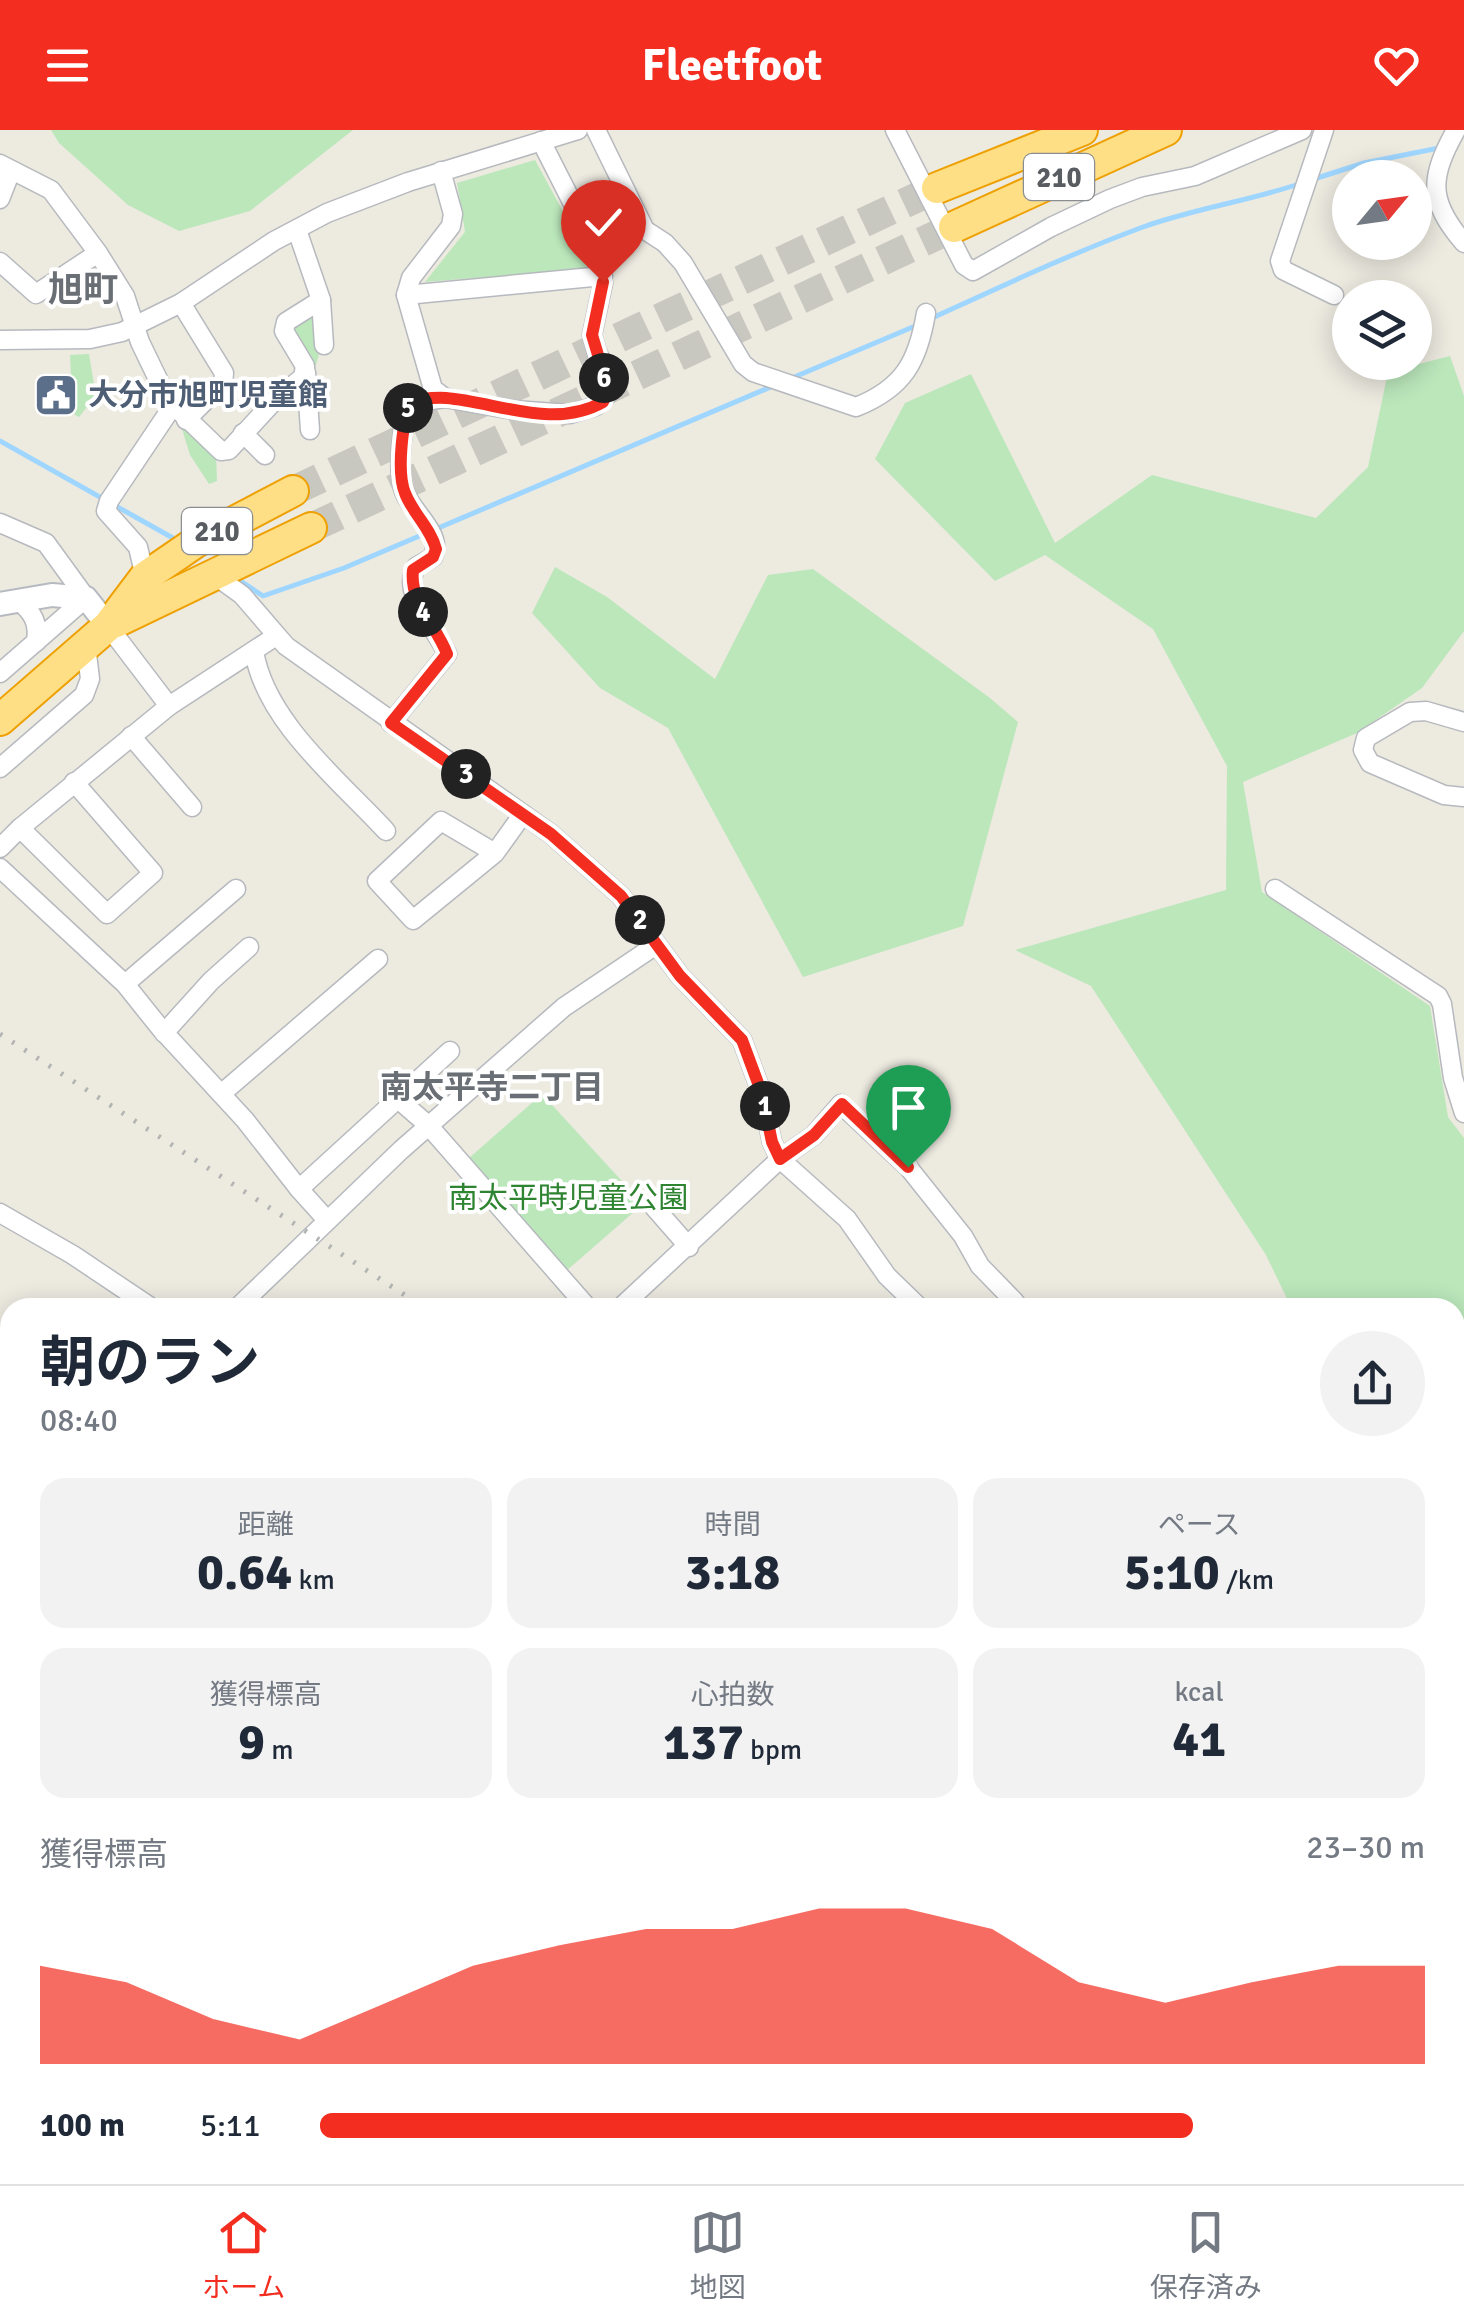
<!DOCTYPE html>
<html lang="ja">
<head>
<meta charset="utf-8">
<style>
  body { margin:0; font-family:Signika,"Noto Sans JP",sans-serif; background:#f2f2f3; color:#1f2937; height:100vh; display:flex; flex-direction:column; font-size:38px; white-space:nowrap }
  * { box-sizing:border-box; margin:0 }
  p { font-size:32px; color:#747a83 }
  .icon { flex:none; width:55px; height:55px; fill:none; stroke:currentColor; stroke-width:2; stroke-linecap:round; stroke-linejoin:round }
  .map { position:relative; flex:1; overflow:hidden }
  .side { position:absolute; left:0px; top:1168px; width:1465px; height:888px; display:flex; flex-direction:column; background:#fff; border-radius:30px 30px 0 0; box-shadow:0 5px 25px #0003 }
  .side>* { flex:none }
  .needle { width:65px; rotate:61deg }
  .tools { position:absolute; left:1332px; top:30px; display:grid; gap:20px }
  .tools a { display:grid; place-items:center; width:100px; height:100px; border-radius:50%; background:#fff; box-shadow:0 5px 25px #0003; font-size:50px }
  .pin { position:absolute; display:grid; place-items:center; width:85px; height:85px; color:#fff; margin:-102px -42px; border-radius:50% 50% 50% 0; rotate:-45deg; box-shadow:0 0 10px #0007 }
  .pin .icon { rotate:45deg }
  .km { position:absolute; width:50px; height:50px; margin:-25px; border-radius:50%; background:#222; color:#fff; font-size:28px; line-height:50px; text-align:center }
  .round { display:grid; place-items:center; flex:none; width:105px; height:105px; border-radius:52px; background:#f2f2f3 }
  .headline { display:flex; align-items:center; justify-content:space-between; height:170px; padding:0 40px }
  h1 { font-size:55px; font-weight:700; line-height:75px }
  .stats { display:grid; grid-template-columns:repeat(3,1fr); gap:15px; height:170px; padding:10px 40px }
  .stats div { display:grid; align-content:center; border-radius:25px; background:#f2f2f3; text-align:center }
  .stats b { font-size:50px; font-weight:700 }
  .stats small { font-size:28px; font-weight:400 }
  .stats p { font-size:28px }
  .chart { height:280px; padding:20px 40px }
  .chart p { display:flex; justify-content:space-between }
  .chart svg { width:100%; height:180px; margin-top:10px; fill:#f32e21; opacity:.7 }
  ul { padding:0 40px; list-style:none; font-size:32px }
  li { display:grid; grid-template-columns:160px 120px 1fr; align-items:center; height:75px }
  li i { height:25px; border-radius:12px; background:#f32e21 }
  header { display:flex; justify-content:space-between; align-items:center; height:130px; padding:0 40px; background:#f32e21; color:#fff; font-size:45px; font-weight:700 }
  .tab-bar { display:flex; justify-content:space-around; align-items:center; height:140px; border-top:2px solid #e0e1e3; background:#fff; font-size:28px; color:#747a83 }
  .tab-bar a { display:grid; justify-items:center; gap:5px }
  .tab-bar .selected { color:#f32e21 }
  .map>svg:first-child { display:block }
</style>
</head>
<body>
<header><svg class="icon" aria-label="menu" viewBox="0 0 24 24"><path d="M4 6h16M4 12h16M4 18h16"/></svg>Fleetfoot<svg class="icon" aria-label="heart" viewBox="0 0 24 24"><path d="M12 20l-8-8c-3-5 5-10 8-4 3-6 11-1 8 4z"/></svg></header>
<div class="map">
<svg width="1464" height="2054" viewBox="0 0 1464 2054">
  <rect width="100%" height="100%" fill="#edeae0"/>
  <g fill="#bbe7bb">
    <polygon points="51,0 353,0 250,81 179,101 128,75 59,13"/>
    <polygon points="535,30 594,138 425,152 465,102 457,53"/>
    <polygon points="315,182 321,217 316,235 313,237 292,201 293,195"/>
    <polygon points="89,224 97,273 91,272 79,287 65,279 72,263 70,225"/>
    <polygon points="1450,226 1464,266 1464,501 1422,558 1357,603 1243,652 1262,762 1430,876 1448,987 1464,1008 1464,1304 1455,1302 1455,1178 1291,1177 1266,1125 1091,856 1015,820 1226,760 1227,636 1153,499 1045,425 995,451 875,329 905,273 971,244 1055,413 1152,345 1316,388 1368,337 1388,242"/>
    <polygon points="179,289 216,324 217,351 209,354 190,325"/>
    <polygon points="555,437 607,467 715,549 768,445 813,439 990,568 1018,592 963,796 803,847 668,598 600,558 532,483"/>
    <polygon points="542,964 643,1074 565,1142 468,1029"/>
    <polygon points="1455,1420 1464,1424 1464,1796 1455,1802"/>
  </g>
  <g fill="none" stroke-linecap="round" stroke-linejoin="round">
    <g stroke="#9fd6ff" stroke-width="5">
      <polyline points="1314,49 1364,33 1439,18"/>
      <path d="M930,189C1000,157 1070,124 1143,97C1193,79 1248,71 1299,54"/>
      <polyline points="792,248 920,194"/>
      <polyline points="0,311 180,412"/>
      <polyline points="236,448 263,466 344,438 773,256"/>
    </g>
    <g stroke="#c8c7c0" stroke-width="30" stroke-dasharray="30 15" stroke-linecap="butt">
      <polyline points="293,361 937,58"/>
      <polyline points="311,398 954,97"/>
    </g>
    <g stroke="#b6b9be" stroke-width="21">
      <g id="street">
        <path d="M596,0L645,100L665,113L683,133L743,234L753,242L856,277C904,258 918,231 926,183"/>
        <polyline points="895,0 964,135 973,141 1051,97 1110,69 1142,57 1195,46 1302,0"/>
        <polyline points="1324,0 1280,131 1283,140 1334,165"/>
        <path d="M1456,0C1430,47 1427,70 1464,113"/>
        <polyline points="0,34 51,60 98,123 125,166 140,212 168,270 168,283 109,371 106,381 138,417 145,447"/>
        <polyline points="441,41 453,84 451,96 411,148 406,165 433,259 445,268 514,280 570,284 596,276 608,264 592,205 603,153 600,127 541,11"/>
        <polyline points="0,69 11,41"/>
        <polyline points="0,132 36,164 98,123"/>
        <polyline points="406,165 603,146"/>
        <polyline points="321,170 324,215"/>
        <polyline points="181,173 224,243 223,253 186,290"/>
        <polyline points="0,210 90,209 122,202 181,173 274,111 327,83 408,52 578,0"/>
        <polyline points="306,242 310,300"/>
        <polyline points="168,270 221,321 229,320 275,270 303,247 305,236 284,201 286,192 321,170 297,100"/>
        <polyline points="243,303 265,325"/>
        <polyline points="0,393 46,413 86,468 0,543"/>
        <polyline points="213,444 242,465 286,516 551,704 621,766 680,846 742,910 762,964 772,1012 780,1029 847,1089 887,1146 920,1178"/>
        <path d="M19,471C33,483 39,493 36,512"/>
        <polyline points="108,496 169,576"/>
        <path d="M254,521C265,591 339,650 386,701"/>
        <polyline points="1464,592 1426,581 1410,582 1366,608 1363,620 1370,633 1444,665 1464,667"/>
        <path d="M391,593L447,524C438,500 400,465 416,437L433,427C444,402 409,381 403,358C397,334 402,296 410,273L445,268"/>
        <polyline points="131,606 192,677"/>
        <polyline points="0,638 84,565 90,549 86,515"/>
        <polyline points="20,698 107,784 153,743 74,652"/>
        <polyline points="0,718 20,698 169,576 276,506"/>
        <polyline points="495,723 441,691 377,751 413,790 495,723 523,684"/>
        <polyline points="0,738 125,854 161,899 245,990 299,1059 326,1089"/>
        <polyline points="1275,759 1438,866 1442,874 1453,948 1464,983"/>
        <polyline points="125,854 236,759"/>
        <polyline points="164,903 211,851 249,817"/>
        <polyline points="221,964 378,829"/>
        <polyline points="398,969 428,995 588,1178"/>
        <polyline points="299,1059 450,921"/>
        <polyline points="654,1077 689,1117"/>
        <polyline points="0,1083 73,1125 152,1178"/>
        <polyline points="237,1178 401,1020 564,877 656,815"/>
        <polyline points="620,1178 780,1029 814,1005 841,974 908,1037 963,1106 980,1136 1015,1172 1011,1178"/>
        <polyline points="0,1225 10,1238"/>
        <polyline points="0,1316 10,1327"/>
        <polyline points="1455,1366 1464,1368"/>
        <polyline points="0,1388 10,1379"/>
        <polyline points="0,1468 10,1459"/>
        <polyline points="0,1657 10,1667"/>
        <polyline points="0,1810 10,1821"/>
        <polyline points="1455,1971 1464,1983"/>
        <polyline points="98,2045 106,2054"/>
        <polyline points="278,2045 286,2054"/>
        <polyline points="821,2045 829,2054"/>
        <polyline points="1189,2045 1197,2054"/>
        <polyline points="1408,2045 1414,2054"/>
        <polyline points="25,2054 35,2045"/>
        <polyline points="408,2054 417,2045"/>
        <polyline points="772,2054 782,2045"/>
        <polyline points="961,2054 972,2045"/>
        <polyline points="1058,2054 1069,2045"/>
      </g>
    </g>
    <g stroke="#b6bac0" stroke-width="26">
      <g id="secondary">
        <polyline points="0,474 52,465 86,468 108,496"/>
        <polyline points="0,1503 10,1514"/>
        <polyline points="493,2045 501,2054"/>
      </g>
    </g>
    <g stroke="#eea000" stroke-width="34">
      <g id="highway">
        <polyline points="937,58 1082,0"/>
        <polyline points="954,97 1166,0"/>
        <polyline points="116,492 311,398"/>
        <polyline points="0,590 108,496 145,447 196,412 293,361"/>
      </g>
    </g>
    <use href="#street" stroke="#fff" stroke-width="18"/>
    <use href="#secondary" stroke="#fff" stroke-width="22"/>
    <use href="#highway" stroke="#ffdf86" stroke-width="30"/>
    <g stroke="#b2b3b3" stroke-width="5" stroke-dasharray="2.5 12" stroke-linecap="butt">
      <polyline points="0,904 425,1178"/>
      <polyline points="1424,2045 1429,2054"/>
    </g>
  </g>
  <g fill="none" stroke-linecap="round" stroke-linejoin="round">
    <g stroke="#fff" stroke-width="20">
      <path id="route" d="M603,152L592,205L608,258L603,272C554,300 497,272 446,268C435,267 424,269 414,270C401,286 397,344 405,363C413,384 430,397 436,419L433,427L413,440C409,473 437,496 447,524L391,593L551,704L621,766L680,846L742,910L762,964L772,1012L780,1029L814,1005L842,974L908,1037"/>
    </g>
    <use href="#route" stroke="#f32e21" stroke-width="12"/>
  </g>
  <defs>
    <g id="civic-square" transform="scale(2.25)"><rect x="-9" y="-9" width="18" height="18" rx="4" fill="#5c6f8a" stroke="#fff"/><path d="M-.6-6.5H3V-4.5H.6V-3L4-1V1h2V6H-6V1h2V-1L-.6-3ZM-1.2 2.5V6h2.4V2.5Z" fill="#fff"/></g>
  </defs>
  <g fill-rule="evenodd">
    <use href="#civic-square" x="56" y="265"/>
  </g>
  <g text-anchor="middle" stroke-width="8" stroke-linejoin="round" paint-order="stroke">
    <g fill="#fff" stroke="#8b8e91" stroke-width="2.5">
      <rect x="1024" y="24" width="70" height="46" rx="8"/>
      <rect x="182" y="378" width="70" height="46" rx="8"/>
    </g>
    <g font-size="28" font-weight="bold" fill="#595d62">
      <text x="1059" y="57">210</text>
      <text x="217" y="411">210</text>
    </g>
    <g font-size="30" font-weight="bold" fill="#4e5e75" stroke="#fff" text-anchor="start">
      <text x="88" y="275">大分市旭町児童館</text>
    </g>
    <g font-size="30" fill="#2f8432" stroke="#fff">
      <text x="568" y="1078">南太平時児童公園</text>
    </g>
    <g font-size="32" font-weight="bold" fill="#6a6f75" stroke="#fff">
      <text x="492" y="968">南太平寺二丁目</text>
    </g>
    <g font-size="35" font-weight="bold" fill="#6a6f75" stroke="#fff">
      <text x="83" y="171">旭町</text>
    </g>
  </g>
</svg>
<div class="tools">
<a><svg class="needle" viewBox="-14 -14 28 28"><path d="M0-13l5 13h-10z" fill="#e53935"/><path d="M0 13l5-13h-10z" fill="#747a83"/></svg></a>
<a><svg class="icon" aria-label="layers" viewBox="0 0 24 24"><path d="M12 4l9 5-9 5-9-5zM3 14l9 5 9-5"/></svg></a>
</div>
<div class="pin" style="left:908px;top:1037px;background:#1e9e55"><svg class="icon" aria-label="arrive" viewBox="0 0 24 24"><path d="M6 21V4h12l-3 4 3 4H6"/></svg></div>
<div class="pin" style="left:603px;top:152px;background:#d93025"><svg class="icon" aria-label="check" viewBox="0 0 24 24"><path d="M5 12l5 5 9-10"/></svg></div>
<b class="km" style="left:765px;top:976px">1</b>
<b class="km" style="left:640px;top:790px">2</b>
<b class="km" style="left:466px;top:644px">3</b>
<b class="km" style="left:423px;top:482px">4</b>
<b class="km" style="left:408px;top:278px">5</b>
<b class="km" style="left:604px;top:248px">6</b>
<section class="side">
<div class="headline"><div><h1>朝のラン</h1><p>08:40</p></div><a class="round"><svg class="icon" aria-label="share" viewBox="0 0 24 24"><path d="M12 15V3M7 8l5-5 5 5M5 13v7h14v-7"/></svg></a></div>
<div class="stats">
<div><p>距離</p><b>0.64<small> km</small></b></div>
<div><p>時間</p><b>3:18</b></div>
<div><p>ペース</p><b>5:10<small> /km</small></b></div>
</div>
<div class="stats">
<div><p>獲得標高</p><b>9<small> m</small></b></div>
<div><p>心拍数</p><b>137<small> bpm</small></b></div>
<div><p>kcal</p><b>41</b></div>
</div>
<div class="chart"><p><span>獲得標高</span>23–30 m</p>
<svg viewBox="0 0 160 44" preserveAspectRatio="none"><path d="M0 44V20L10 24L20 33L30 38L40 29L50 20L60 15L70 11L80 11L90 6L100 6L110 11L120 24L130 29L140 24L150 20L160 20V44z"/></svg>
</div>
<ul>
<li><b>100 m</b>5:11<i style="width:79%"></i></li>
</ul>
</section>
</div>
<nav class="tab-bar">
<a class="selected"><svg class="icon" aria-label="home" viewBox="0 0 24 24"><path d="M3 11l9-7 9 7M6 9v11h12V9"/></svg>ホーム</a>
<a><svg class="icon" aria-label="map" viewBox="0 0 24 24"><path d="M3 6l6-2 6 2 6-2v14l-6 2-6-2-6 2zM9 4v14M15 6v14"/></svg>地図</a>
<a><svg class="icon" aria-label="saved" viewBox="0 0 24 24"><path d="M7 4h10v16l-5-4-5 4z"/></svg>保存済み</a>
</nav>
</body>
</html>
